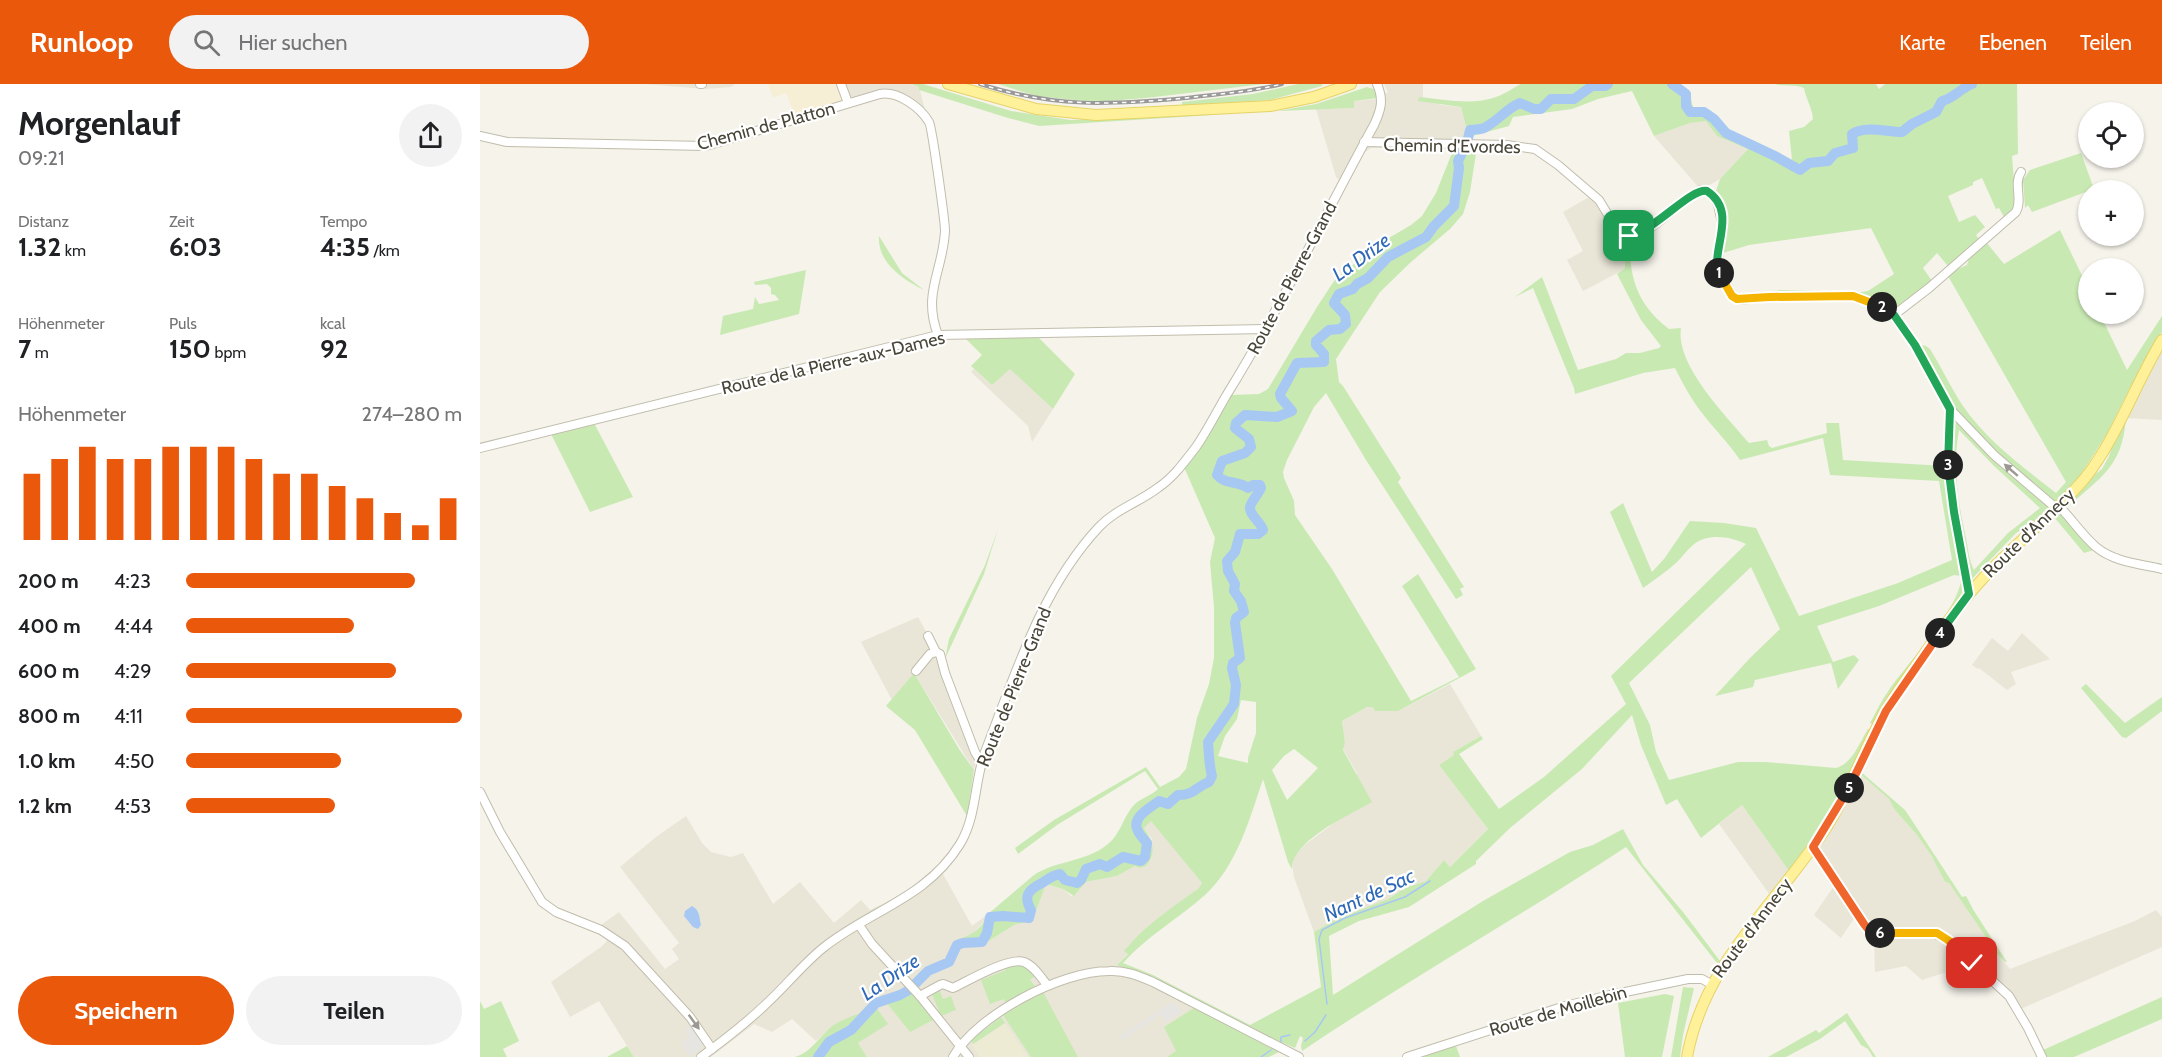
<!DOCTYPE html>
<html lang="de">
<head>
<meta charset="utf-8">
<style>
  body { margin:0; font-family:Cabin,sans-serif; background:#f2f2f2; color:#202124; height:100vh; display:flex; flex-direction:column; font-size:22px; white-space:nowrap }
  * { box-sizing:border-box; margin:0 }
  p { font-size:20px; color:#757577 }
  .icon { flex:none; width:33px; height:33px; fill:none; stroke:currentColor; stroke-width:2; stroke-linecap:round; stroke-linejoin:round }
  .map { position:relative; flex:1; overflow:hidden }
  .panel { display:flex; flex-direction:column; background:#fff; width:480px }
  .panel>* { flex:none }
  .tools { position:absolute; left:1598px; top:18px; display:grid; gap:12px }
  .tools a { display:grid; place-items:center; width:66px; height:66px; border-radius:50%; background:#fff; box-shadow:0 2px 4px #0004; font-size:30px }
  .pin { position:absolute; display:grid; place-items:center; width:51px; height:51px; color:#fff; margin:-26px; border-radius:12px; box-shadow:0 3px 9px #0006 }
  .km { position:absolute; width:30px; height:30px; margin:-15px; border-radius:50%; background:#222; color:#fff; font-size:16px; line-height:30px; text-align:center }
  .round { display:grid; place-items:center; flex:none; width:63px; height:63px; border-radius:32px; background:#f2f2f2 }
  .headline { display:flex; align-items:center; justify-content:space-between; height:102px; padding:0 18px }
  h1 { font-size:33px; font-weight:800; line-height:45px }
  .metrics { display:grid; grid-template-columns:repeat(3,1fr); gap:9px; height:102px; padding:6px 18px }
  .metrics div { display:grid; align-content:center }
  .metrics b { font-size:26px; font-weight:800 }
  .metrics small { font-size:16px; font-weight:400 }
  .metrics p { font-size:16px }
  .chart { height:168px; padding:12px 18px }
  .chart p { display:flex; justify-content:space-between }
  .chart svg { width:100%; height:108px; margin-top:6px; stroke:#ea580c; stroke-width:6 }
  .cta { display:flex; gap:12px; margin-top:auto; padding:12px 18px }
  .cta a { flex:1; height:69px; border-radius:36px; background:#ea580c; color:#fff; font-size:24px; font-weight:800; line-height:69px; text-align:center }
  .cta a+a { background:#f2f2f2; color:#202124 }
  ul { padding:0 18px; list-style:none; font-size:20px }
  li { display:grid; grid-template-columns:96px 72px 1fr; align-items:center; height:45px }
  li i { height:15px; border-radius:8px; background:#ea580c }
  header { display:flex; align-items:center; gap:36px; box-sizing:border-box; height:84px; padding:0 30px; background:#ea580c; color:#fff }
  header strong { font-size:28px }
  nav { display:flex; gap:33px; margin-inline-start:auto; font-size:21px }
  .search { width:420px; height:54px; background:#f2f2f2; display:flex; align-items:center; gap:15px; box-sizing:border-box; padding:0 21px; border-radius:33px; color:#757577; font-size:22px }
  main { display:flex; flex:1; min-height:0 }
  .map>svg:first-child { display:block }
</style>
</head>
<body>
<header>
<strong>Runloop</strong>
<div class="search"><svg class="icon" aria-label="search" viewBox="0 0 24 24"><circle cx="10" cy="10" r="6"/><path d="M15 15l6 6"/></svg>Hier suchen</div>
<nav><a>Karte</a><a>Ebenen</a><a>Teilen</a></nav>
</header>
<main>
<section class="panel">
<div class="headline"><div><h1>Morgenlauf</h1><p>09:21</p></div><a class="round"><svg class="icon" aria-label="share" viewBox="0 0 24 24"><path d="M12 15V3M7 8l5-5 5 5M5 13v7h14v-7"/></svg></a></div>
<div class="metrics">
<div><p>Distanz</p><b>1.32<small> km</small></b></div>
<div><p>Zeit</p><b>6:03</b></div>
<div><p>Tempo</p><b>4:35<small> /km</small></b></div>
</div>
<div class="metrics">
<div><p>Höhenmeter</p><b>7<small> m</small></b></div>
<div><p>Puls</p><b>150<small> bpm</small></b></div>
<div><p>kcal</p><b>92</b></div>
</div>
<div class="chart"><p><span>Höhenmeter</span>274–280 m</p>
<svg viewBox="0 0 160 44" preserveAspectRatio="none"><path d="M5 44V17M15 44V11M25 44V6M35 44V11M45 44V11M55 44V6M65 44V6M75 44V6M85 44V11M95 44V17M105 44V17M115 44V22M125 44V27M135 44V33M145 44V38M155 44V27"/></svg>
</div>
<ul>
<li><b>200 m</b>4:23<i style="width:83%"></i></li>
<li><b>400 m</b>4:44<i style="width:61%"></i></li>
<li><b>600 m</b>4:29<i style="width:76%"></i></li>
<li><b>800 m</b>4:11<i style="width:100%"></i></li>
<li><b>1.0 km</b>4:50<i style="width:56%"></i></li>
<li><b>1.2 km</b>4:53<i style="width:54%"></i></li>
</ul>
<div class="cta"><a>Speichern</a><a>Teilen</a></div>
</section>
<div class="map">
<svg width="1682" height="973" viewBox="0 0 1682 973">
  <rect width="100%" height="100%" fill="#f5f3ea"/>
  <g fill="#e9e6d8">
    <polygon points="165,0 255,0 251,3 225,5"/>
    <polygon points="364,0 432,0 439,3 447,34 416,13 400,14 371,22"/>
    <polygon points="904,0 943,0 943,13 939,13 961,21 981,23 986,43 981,63 891,64 883,69 859,96 856,93 836,25 874,24 874,17 896,15 908,8"/>
    <polygon points="1226,36 1238,52 1268,65 1240,95 1221,106 1174,52 1210,39"/>
    <polygon points="1111,112 1132,142 1140,159 1144,158 1145,185 1103,207 1087,176 1103,167 1083,128"/>
    <polygon points="1682,266 1682,336 1646,334"/>
    <polygon points="530,284 573,325 552,358 548,342 491,288 494,285 512,301"/>
    <polygon points="438,533 448,551 498,673 494,686 434,589 412,616 381,558"/>
    <polygon points="1542,549 1570,575 1531,588 1536,600 1527,606 1499,584 1498,585 1492,581 1512,554 1528,567"/>
    <polygon points="970,600 1001,652 973,668 974,671 959,681 1008,745 970,783 964,776 946,797 925,804 908,815 856,835 834,848 814,793 812,780 816,770 826,760 853,740 877,689 863,665 865,658 862,637 887,623 892,623 895,627 918,627"/>
    <polygon points="1380,690 1409,715 1414,725 1437,751 1451,771 1465,798 1469,799 1518,871 1530,885 1655,837 1676,826 1682,833 1682,863 1536,927 1524,913 1489,881 1442,896 1426,882 1395,888 1394,854 1383,845 1375,833 1361,854 1334,831 1354,802 1334,770"/>
    <polygon points="1262,721 1309,787 1290,811 1239,740"/>
    <polygon points="206,732 222,759 231,768 251,773 263,769 293,820 320,798 354,839 381,816 390,826 423,810 458,781 492,842 507,831 505,836 491,852 476,856 465,877 444,887 428,903 395,918 388,927 356,939 336,957 312,935 292,948 274,940 231,973 154,973 119,917 90,933 71,898 121,863 127,857 121,841 139,828 185,885 199,875 192,865 199,859 140,783 176,753"/>
    <polygon points="671,736 722,799 718,805 682,831 649,861 648,869 637,881 790,955 785,960 787,965 765,973 387,973 378,959 407,940 396,923 431,907 451,888 470,879 477,864 501,862 534,841 550,837 555,829 566,800 583,805 591,812 596,810 606,798 637,792 655,782 672,755 664,744"/>
  </g>
  <polygon fill="#f7eed6" points="288,0 364,0 371,22 317,37 306,9 293,14"/>
  <polygon fill="#eeebd4" points="525,939 548,973 500,973 492,961"/>
  <g fill="#c9e9b3" fill-rule="evenodd">
    <polygon points="432,0 443,0 531,27 590,36 747,30 559,42 528,34 439,6 439,3"/>
    <polygon points="518,0 784,0 666,14 614,18 556,12"/>
    <polygon points="818,0 842,0 842,2 790,16 702,22 702,18 773,10"/>
    <path d="M1041,0H1201L1209,7L1213,23L1230,27L1239,33L1238,36L1244,45L1250,50L1312,76L1309,47L1324,43L1333,35C1332,23 1326,15 1324,4C1316,0 1304,3 1295,0H1396L1399,5L1405,0H1537L1538,70L1532,72L1536,123L1524,133L1519,124L1516,125L1502,94L1493,98V101L1468,112L1479,138L1495,131L1505,143L1496,151L1499,155L1468,182L1457,169L1443,184L1452,197L1418,224L1411,223L1375,210L1259,214L1241,188L1246,136L1236,107L1240,95L1268,65L1237,52L1226,37L1210,39L1174,52L1152,7L1118,15L1092,25L1033,33L1029,42L992,52L991,59L982,58L986,43L981,23L938,17L939,13C963,15 992,22 1016,13C1025,10 1033,4 1041,0ZM1391,144L1414,190L1388,207L1382,208L1302,206L1257,210L1244,188L1243,169L1269,161Z"/>
    <polygon points="887,3 896,6 898,14 874,17 874,24 798,27 836,20"/>
    <path d="M997,63L990,108L983,130L970,145L931,178L900,208L856,275L859,298L863,302L921,394L918,398L984,503L980,505L983,511L976,515L886,376L846,309L834,323L807,376L803,388L804,394L814,417L815,431L852,485L931,617L979,593L922,502L938,490L996,585L918,627H895L892,623H887L862,637L865,658L863,666L892,718C870,731 812,756 812,785L808,778L783,695C770,734 757,782 725,811C699,834 666,853 643,879L673,891L770,941L841,903L834,848L856,835L908,815L925,804L946,797L964,776L970,783L1008,745L959,681L974,671L973,668L1001,652L1003,655L979,670L1019,725L1064,693L1146,620L1131,592L1266,460C1250,452 1227,449 1213,461C1207,466 1202,473 1197,478C1186,488 1174,496 1163,504L1130,428L1143,419L1172,488L1184,475L1210,437L1244,439L1276,444L1319,532L1418,499L1472,476L1459,397L1350,391L1343,354L1260,376C1248,358 1235,346 1222,329C1211,315 1203,300 1195,284L1163,289L1095,310L1094,304L1053,204L1035,213L1062,193L1098,286L1136,275L1146,269H1160L1179,264L1181,262L1161,236L1137,190L1145,184L1144,158L1150,157C1149,195 1158,221 1189,245L1201,244C1195,281 1247,333 1269,359L1287,356L1289,362L1292,364L1347,349L1346,339H1359L1363,376L1465,382L1469,419L1484,498L1482,509L1427,588L1412,606L1392,640L1390,639C1396,628 1401,617 1409,606C1426,581 1483,521 1481,492L1474,491L1399,522L1337,542L1353,578L1374,571L1379,576L1358,605L1351,579L1275,596L1273,603L1235,612L1270,574L1300,545L1271,483L1149,599L1170,641L1176,668L1189,696L1258,678H1285L1356,684C1373,679 1379,659 1388,645H1390L1351,728L1309,787L1262,721L1221,754L1197,715L1186,721L1161,661L1152,631L1102,685L1030,744L996,777V780L929,823L879,837L849,852L853,911L1003,817L1090,768L1113,761L1143,745L1163,781L1203,828L1240,877L1237,879L1146,763C1039,833 928,896 822,967L821,962L823,954L820,952L815,964L791,954L790,955L637,881L648,870L644,867C664,842 692,823 718,805L722,799L671,737L664,744C673,757 677,769 666,782L659,784L655,782L637,792L606,798L594,812L583,805L566,800L555,830L550,837L534,841L501,862L477,864L474,860L476,856C489,852 502,846 507,831L554,791C575,777 603,778 624,763C641,752 642,734 654,721C661,714 671,712 678,705L665,687L577,741L538,770L535,764L574,736L666,683L680,703L699,693L706,685L717,634L729,600L734,574V523L730,478L735,454L704,383L723,360V357L751,311L779,310L788,305L837,223L856,194L902,158L931,141L942,132L956,109L974,64ZM761,616L776,618V649L768,674V679L738,672L745,652L757,635ZM814,665L838,684L807,716L792,686L804,672Z"/>
    <polygon points="1601,69 1614,105 1552,128 1548,121 1545,124 1543,96 1550,86"/>
    <path d="M1580,146L1608,204V230H1620L1647,286L1682,232V248L1660,284L1627,350L1596,398L1574,419L1564,413L1478,332L1438,260L1446,262L1450,265C1462,284 1471,304 1483,322C1507,357 1543,383 1576,409L1586,398L1468,192L1475,186L1487,181L1489,174L1506,158L1524,180Z"/>
    <path d="M399,152L422,189L444,206C424,196 397,179 399,152Z"/>
    <polygon points="326,186 319,230 240,251 243,232 273,225 275,213 279,220 299,216 295,211 291,210 291,204 287,200 275,201 274,198"/>
    <polygon points="557,252 595,290 573,325 530,285 512,301 491,282 502,271 484,253"/>
    <path d="M1474,332L1569,423L1555,437L1536,449L1491,496L1471,392ZM1479,346L1514,382L1560,424L1528,449L1494,486C1489,477 1488,464 1486,454C1478,418 1472,383 1479,346Z"/>
    <path d="M1646,334C1642,384 1621,392 1587,424L1585,421L1609,395L1622,385L1629,372L1634,357Z"/>
    <polygon points="114,339 153,413 110,428 71,350"/>
    <polygon points="1580,428 1614,466 1604,469 1574,433"/>
    <polygon points="518,445 504,490 465,575 469,555 505,481"/>
    <polygon points="434,589 479,665 494,686 487,732 435,646 406,622"/>
    <polygon points="1606,600 1645,639 1682,613 1682,627 1646,654 1642,653 1601,604"/>
    <polygon points="1381,688 1425,726 1431,735 1482,813 1486,812 1494,827 1527,878 1525,878 1518,871 1469,799 1465,798 1451,771 1437,751 1414,725 1409,715 1380,690"/>
    <polygon points="543,879 556,891 550,896 555,902 526,920 524,915 510,920 501,896 526,886 524,883"/>
    <polygon points="1203,903 1214,904 1203,951 1200,973 1191,973"/>
    <polygon points="459,905 463,915 471,912 476,926 461,932 451,908"/>
    <polygon points="431,907 455,935 430,948 406,918"/>
    <polygon points="563,908 598,973 551,973 523,931"/>
    <polygon points="1185,910 1194,912 1182,973 1145,973 1138,919"/>
    <polygon points="1682,913 1682,935 1594,973 1566,973 1563,966"/>
    <polygon points="0,917 4,925 21,917 39,957 23,965 27,973 0,973"/>
    <path d="M396,923L408,940L378,959L387,973H315C331,969 342,949 355,940C362,935 387,927 396,923Z"/>
    <polygon points="714,924 799,968 789,973 687,973 696,967 684,943"/>
    <polygon points="1367,929 1396,973 1393,973 1388,965 1381,961 1365,937 1340,955 1306,973 1288,973 1336,946 1339,949"/>
    <polygon points="521,933 525,939 493,960 491,956"/>
    <polygon points="147,962 154,973 127,973"/>
    <polygon points="976,962 980,973 942,973"/>
  </g>
  <g fill="#e7e5e1">
    <polygon points="692,918 694,921 696,920 702,928 687,938 681,930 643,956 640,952"/>
    <polygon points="212,940 224,958 219,966 209,972 201,958 209,953 205,944"/>
  </g>
  <path fill="#a7c8f2" d="M212,822C220,826 219,833 221,841L218,845L213,843L204,832L205,827Z"/>
  <g fill="none" stroke-linecap="round" stroke-linejoin="round">
    <g stroke="#a7c8f2" stroke-width="1.5">
      <polyline points="847,920 839,855 842,846 865,834 925,813 950,797"/>
      <polyline points="825,957 835,948 846,931"/>
      <polyline points="801,959 801,953 810,951"/>
      <polyline points="781,973 791,966"/>
    </g>
    <g stroke="#a7c8f2" stroke-width="10">
      <path d="M1192,0L1206,10V22L1210,28H1224L1234,35L1246,49L1295,72L1320,86L1329,79L1348,77L1355,69L1373,64L1372,50C1387,41 1406,48 1422,48L1432,40L1456,28L1462,17C1474,14 1480,5 1492,0"/>
      <path d="M338,973L349,958L371,946L396,919L420,911L429,906L448,887L469,878L477,861L483,859L502,858L507,849L510,833L523,832L549,834L551,826C543,812 548,806 562,799C568,795 573,791 580,790L585,796L597,799L601,796L606,785L620,780L627,783L643,773L661,777L665,773L667,759C664,755 660,752 658,747C650,734 671,723 679,717L688,720L698,711C715,711 715,703 729,698L732,692C729,681 729,670 728,658L754,620L756,601L752,584L753,579L760,574L755,539L756,534L764,528L761,517L754,507L755,500L748,487L747,477L755,468L760,450H778L783,446C781,438 769,431 770,423C771,418 778,410 781,404L780,401H773L768,404C757,396 745,401 737,391L742,377L765,369L771,363L769,355L755,344L756,339L765,331L797,333L812,327L801,314L800,310L817,279L844,278V270L836,261V257L849,246L860,245L866,240L865,231L854,219L859,210L873,205L877,200L888,194L908,173L946,153L954,142L974,122L979,84L978,77L987,59L990,46C995,45 1000,46 1004,44C1018,37 1027,24 1040,19L1054,25H1061L1071,15H1094L1112,2H1125L1128,0"/>
    </g>
    <g stroke="#c1bdac" stroke-width="10">
      <g id="minor">
        <polyline points="220,0 222,0"/>
        <polyline points="361,0 368,19"/>
        <path d="M0,52L27,58L226,62L400,10C418,7 440,23 449,38C452,43 465,137 465,147C463,187 442,209 458,251"/>
        <path d="M884,58L1027,61L1055,65L1078,81L1119,116L1138,147L1146,152C1174,150 1192,123 1215,109L1221,106L1227,107L1235,114L1238,121L1243,143L1237,182L1254,214L1260,216L1289,213L1373,212L1409,226L1435,261L1470,325L1514,371L1576,424"/>
        <path d="M1414,231L1449,204L1536,128C1543,115 1533,100 1541,88"/>
        <polyline points="1470,326 1469,393 1489,510"/>
        <polyline points="0,364 458,251 786,245"/>
        <path d="M1578,421C1591,434 1602,451 1616,463C1634,478 1660,480 1682,485"/>
        <polyline points="448,552 456,568 460,570 465,589 495,668 501,678"/>
        <polyline points="436,587 450,570 456,568"/>
        <polyline points="0,708 20,748 62,818 76,828 121,846 145,862 210,933 232,965"/>
        <polyline points="1333,763 1388,845 1406,849 1453,849 1468,856 1529,912 1548,944 1562,973"/>
        <polyline points="379,841 392,860 440,912 489,973"/>
        <path d="M440,912L460,901L463,900L473,904C488,897 528,873 544,878C554,882 561,893 567,901"/>
        <path d="M221,973C243,957 265,940 285,921C305,903 322,881 343,864C390,826 446,815 480,760C497,732 494,698 505,668C535,591 561,505 619,443C636,425 660,418 679,403C694,393 705,377 716,363C727,347 736,329 746,312C800,225 844,132 894,41C901,26 904,16 897,0"/>
        <path d="M473,973C497,931 581,887 629,887C645,886 659,892 673,898L819,973"/>
        <polyline points="927,973 1085,922 1126,912 1208,895 1222,895 1231,900"/>
      </g>
    </g>
    <g stroke="#e6d367" stroke-width="12">
      <g id="major">
        <polyline points="468,0 556,25 616,31 790,22 834,13 871,0"/>
        <path d="M1207,973C1224,879 1293,824 1344,747C1366,714 1379,678 1397,643C1405,625 1417,609 1428,593C1453,558 1478,520 1508,489C1539,456 1576,429 1605,394C1637,354 1655,300 1682,256"/>
      </g>
    </g>
    <use href="#minor" stroke="#fff" stroke-width="8"/>
    <use href="#major" stroke="#fff199" stroke-width="10"/>
    <g stroke="#999" stroke-width="4">
      <path id="rail" d="M500,0C577,24 627,21 706,14C738,10 770,8 802,0"/>
    </g>
    <use href="#rail" stroke="#fff" stroke-width="1.5" stroke-dasharray="4.5" stroke-linecap="butt"/>
  </g>
  <defs><path id="oneway-solid" d="M-6-.8H1V-3.2L6.5 0L1 3.2V.8H-6Z" transform="scale(1.5)"/></defs>
  <g fill="#9b9992">
    <use href="#oneway-solid" transform="translate(1531 386) rotate(-139)"/>
    <use href="#oneway-solid" transform="translate(214 938) rotate(54)"/>
  </g>
  <g fill="none" stroke-linecap="round" stroke-linejoin="round">
    <g stroke="#fff" stroke-width="12">
      <path id="split-1" d="M1149,152C1176,146 1210,104 1227,107C1259,128 1230,166 1239,189"/>
    </g>
    <g stroke="#fff" stroke-width="12">
      <polyline id="split-2" points="1239,189 1252,212 1257,215 1289,213 1373,212 1402,223"/>
    </g>
    <g stroke="#fff" stroke-width="12">
      <polyline id="split-3" points="1402,223 1414,231 1435,261 1470,325 1468,381"/>
    </g>
    <g stroke="#fff" stroke-width="12">
      <polyline id="split-4" points="1460,549 1489,510 1474,428 1468,381"/>
    </g>
    <g stroke="#fff" stroke-width="12">
      <polyline id="split-5" points="1369,704 1406,627 1460,549"/>
    </g>
    <g stroke="#fff" stroke-width="12">
      <polyline id="split-6" points="1369,704 1333,763 1384,840 1388,845 1400,849"/>
    </g>
    <g stroke="#fff" stroke-width="12">
      <polyline id="split-7" points="1400,849 1457,849 1468,856 1492,879"/>
    </g>
    <use href="#split-1" stroke="#22a559" stroke-width="8"/>
    <use href="#split-2" stroke="#f5b400" stroke-width="8"/>
    <use href="#split-3" stroke="#22a559" stroke-width="8"/>
    <use href="#split-4" stroke="#22a559" stroke-width="8"/>
    <use href="#split-5" stroke="#f0652b" stroke-width="8"/>
    <use href="#split-6" stroke="#f0652b" stroke-width="8"/>
    <use href="#split-7" stroke="#f5b400" stroke-width="8"/>
  </g>
  <g text-anchor="middle" stroke-width="4.5" stroke-linejoin="round" paint-order="stroke">
    <g font-size="18" fill="#494538" stroke="#fff">
      <text transform="translate(286 42) rotate(-15)" y="6">Chemin de Platton</text>
      <text transform="translate(972 62) rotate(1)" y="6">Chemin d'Evordes</text>
      <text transform="translate(812 194) rotate(-62)" y="6">Route de Pierre-Grand</text>
      <text transform="translate(353 279) rotate(-13)" y="6">Route de la Pierre-aux-Dames</text>
      <text transform="translate(1549 449) rotate(-44)" y="6">Route d'Annecy</text>
      <text transform="translate(534 603) rotate(-68)" y="6">Route de Pierre-Grand</text>
      <text transform="translate(1272 844) rotate(-53)" y="6">Route d'Annecy</text>
      <text transform="translate(1078 927) rotate(-16)" y="6">Route de Moillebin</text>
    </g>
    <g font-size="20" font-style="italic" fill="#2e69b8" stroke="#fff">
      <text transform="translate(881 173) rotate(-36)" y="7">La Drize</text>
      <text transform="translate(889 811) rotate(-25)" y="7">Nant de Sac</text>
      <text transform="translate(410 893) rotate(-34)" y="7">La Drize</text>
    </g>
  </g>
</svg>
<div class="tools">
<a><svg class="icon" aria-label="locate" viewBox="0 0 24 24"><circle cx="12" cy="12" r="6"/><path d="M12 2v4M12 18v4M2 12h4M18 12h4"/></svg></a>
<a>+</a>
<a>−</a>
</div>
<div class="pin" style="left:1149px;top:152px;background:#1e9e55"><svg class="icon" aria-label="arrive" viewBox="0 0 24 24"><path d="M6 21V4h12l-3 4 3 4H6"/></svg></div>
<div class="pin" style="left:1492px;top:879px;background:#d93025"><svg class="icon" aria-label="check" viewBox="0 0 24 24"><path d="M5 12l5 5 9-10"/></svg></div>
<b class="km" style="left:1239px;top:189px">1</b>
<b class="km" style="left:1402px;top:223px">2</b>
<b class="km" style="left:1468px;top:381px">3</b>
<b class="km" style="left:1460px;top:549px">4</b>
<b class="km" style="left:1369px;top:704px">5</b>
<b class="km" style="left:1400px;top:849px">6</b>
</div>
</main>
</body>
</html>
